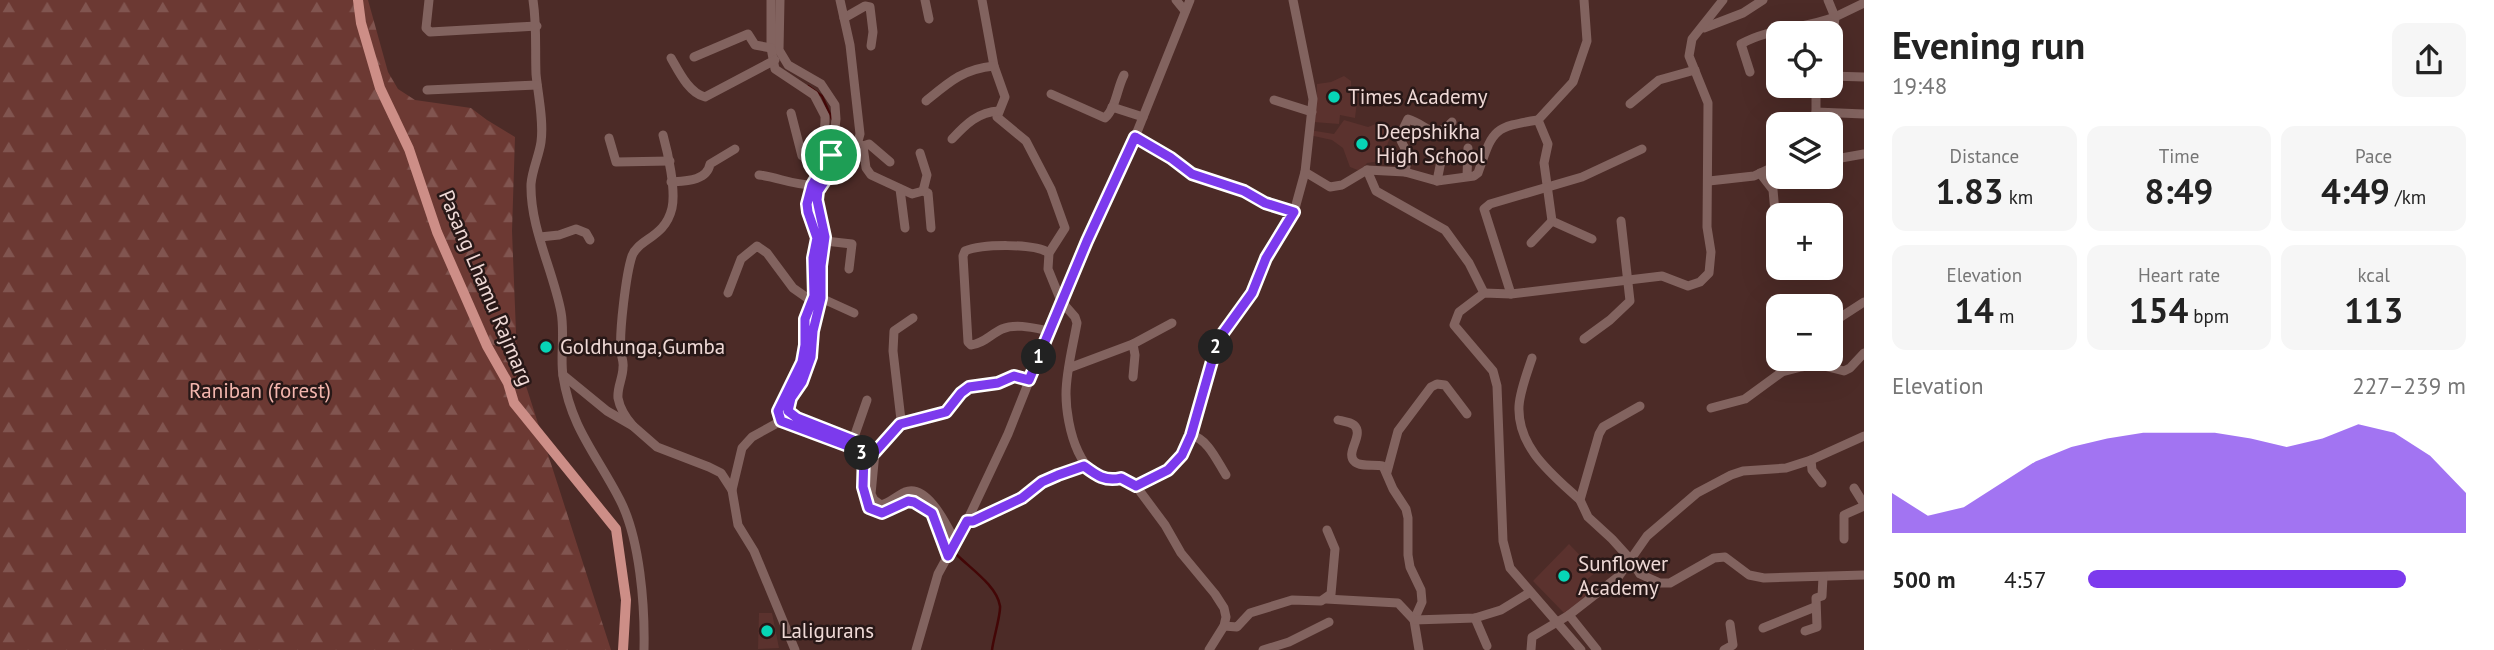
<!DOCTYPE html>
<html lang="en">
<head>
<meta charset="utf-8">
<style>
  body { margin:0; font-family:"PT Sans",sans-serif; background:#f6f6f6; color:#222; height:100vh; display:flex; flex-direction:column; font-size:26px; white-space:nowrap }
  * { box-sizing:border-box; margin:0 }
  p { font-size:23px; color:#767676 }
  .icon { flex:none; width:38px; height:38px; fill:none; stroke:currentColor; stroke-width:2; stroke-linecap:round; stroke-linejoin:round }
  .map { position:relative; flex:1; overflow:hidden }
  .panel { display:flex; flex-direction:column; background:#fff; width:630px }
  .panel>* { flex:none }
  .buttons { position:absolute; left:1766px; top:21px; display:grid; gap:14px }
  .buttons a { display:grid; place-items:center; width:77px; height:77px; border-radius:14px; background:#fff; box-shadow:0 7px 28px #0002; font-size:35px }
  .pin { position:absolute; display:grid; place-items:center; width:60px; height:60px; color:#fff; margin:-30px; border:4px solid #fff; border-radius:50%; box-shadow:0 2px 7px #0007 }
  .km { position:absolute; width:35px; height:35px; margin:-18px; border-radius:50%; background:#222; color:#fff; font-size:19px; line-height:35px; text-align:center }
  .round { display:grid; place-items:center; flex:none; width:74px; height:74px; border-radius:14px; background:#f6f6f6 }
  .headline { display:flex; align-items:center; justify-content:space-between; height:119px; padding:0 28px }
  h1 { font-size:38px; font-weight:700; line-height:52px }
  .metrics { display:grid; grid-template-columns:repeat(3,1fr); gap:10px; height:119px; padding:7px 28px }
  .metrics div { display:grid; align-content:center; border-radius:14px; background:#f6f6f6; text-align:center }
  .metrics b { font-size:35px; font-weight:700 }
  .metrics small { font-size:19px; font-weight:400 }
  .metrics p { font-size:19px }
  .chart { height:196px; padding:14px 28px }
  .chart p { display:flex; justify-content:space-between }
  .chart svg { width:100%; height:126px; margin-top:7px; fill:#7c3aed; opacity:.7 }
  ul { padding:0 28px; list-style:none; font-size:23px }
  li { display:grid; grid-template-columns:112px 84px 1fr; align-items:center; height:52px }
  li i { height:18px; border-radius:9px; background:#7c3aed }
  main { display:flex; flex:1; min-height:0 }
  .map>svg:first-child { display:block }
</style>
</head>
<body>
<main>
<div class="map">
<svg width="1864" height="650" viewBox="0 0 1864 650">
  <defs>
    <pattern id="forest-firs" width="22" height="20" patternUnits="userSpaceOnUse" patternTransform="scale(1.75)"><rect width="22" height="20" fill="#6c3933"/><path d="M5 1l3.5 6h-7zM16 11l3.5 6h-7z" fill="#815550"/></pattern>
  </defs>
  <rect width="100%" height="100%" fill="#4c2b27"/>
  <g fill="#5b322e">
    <polygon points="1344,76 1351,81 1351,100 1357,101 1355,118 1340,115 1339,124 1313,122 1315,105 1317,104 1317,84 1331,82"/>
    <polygon points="1344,120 1368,127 1378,123 1394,127 1381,161 1367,163 1360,171 1350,167 1343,148 1332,140 1309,135 1309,130 1334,134"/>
    <polygon points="1569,544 1596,572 1580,585 1591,594 1565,614 1533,581"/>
    <polygon points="759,613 772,613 779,648 758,649"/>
  </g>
  <polygon fill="url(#forest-firs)" points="0,0 368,0 388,72 398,89 415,100 471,108 487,120 515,137 512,231 517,358 611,650 0,650"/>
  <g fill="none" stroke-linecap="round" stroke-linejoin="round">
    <g stroke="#430606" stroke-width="2.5">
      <polyline points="808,86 822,96 832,119"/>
      <polyline points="822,177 826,168 829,146"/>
      <polyline points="812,202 819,225"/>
      <polyline points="783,413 795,421"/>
      <polyline points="915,496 929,506"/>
      <polyline points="945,536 948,543"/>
      <path d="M957,555C970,568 997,586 1000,606C1001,614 993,640 992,650"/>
    </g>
    <g stroke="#82635f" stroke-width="9">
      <polyline points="429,0 426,28 430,32 537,26"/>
      <path d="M533,0C537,26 535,48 536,74C538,95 544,121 541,142C539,156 532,170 531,184C530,228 553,270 561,312C565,333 560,355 563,376C571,428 597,455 620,500C640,539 645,606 644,650"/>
      <polyline points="780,0 779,50 788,65 821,84 835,105 836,119 830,173 818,191 817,200 825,237 821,266 821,298 813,331 810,363 802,382 791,398 788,411 797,418 853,440 875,452"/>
      <polyline points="925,0 929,19"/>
      <path d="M982,0L994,66L1005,97L997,117L1026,141L1051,189L1065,228L1049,253L1048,269L1061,301L1075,317L1077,323C1073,346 1066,371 1066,394C1066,425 1080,489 1121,478L1136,486L1165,525L1181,553L1215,594L1224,608L1226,617L1224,626L1209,650"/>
      <polyline points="1176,0 1185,11"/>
      <polyline points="1584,0 1587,41 1573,82 1538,120 1548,144 1544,163 1552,221 1592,239"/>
      <polyline points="844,18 865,6 870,7 873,32 871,46"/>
      <polyline points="1704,28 1743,13 1763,0"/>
      <polyline points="771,48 771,0"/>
      <polyline points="694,57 748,34 755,45 771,48 775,69 814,95 825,116 825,122 821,170 812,185 807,204 808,212 817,238 813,258 814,296 805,319 802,362 778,411 781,421"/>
      <path d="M671,58C679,72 689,93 705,97L775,60"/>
      <polyline points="1830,70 1835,17 1864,3"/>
      <path d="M1750,72L1741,44C1769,28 1804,29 1835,17L1828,0"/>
      <polyline points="1830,76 1864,77"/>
      <polyline points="427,90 537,85"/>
      <path d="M1051,94L1105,118C1116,108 1117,88 1124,75"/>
      <polyline points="1274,100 1312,112"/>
      <path d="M926,101C949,82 963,69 994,66"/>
      <polyline points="1630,104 1659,80 1695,70"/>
      <polyline points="1112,107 1143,117"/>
      <polyline points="1816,112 1864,114"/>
      <polyline points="791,113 802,156 822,161"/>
      <polyline points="1816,124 1816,94 1819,90 1825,91 1828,86"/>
      <polyline points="1135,137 1171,157 1192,174 1244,191 1265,203 1294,212"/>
      <polyline points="609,138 616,162 670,161"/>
      <path d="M952,139C966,124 978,112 999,111"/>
      <polyline points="858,143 863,146 866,168 871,175 912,194 923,191 928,193 931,228"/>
      <polyline points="863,146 869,144 890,162"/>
      <polyline points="920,153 927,175 923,191"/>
      <polyline points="1830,160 1864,154"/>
      <path d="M830,161C844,154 857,150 860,134L850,45L840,0"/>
      <polyline points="1367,170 1376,191 1445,230 1469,263 1484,293"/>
      <path d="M1305,172L1330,187L1342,185L1367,170L1405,172L1437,181L1474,176L1478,173C1493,131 1491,127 1538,120"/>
      <path d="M1405,172L1408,154C1398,134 1397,142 1408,119C1428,125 1433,142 1452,122"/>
      <polyline points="1760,173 1773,190 1775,212"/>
      <path d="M759,175C777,177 793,185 812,185"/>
      <polyline points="1467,176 1468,148"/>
      <polyline points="1437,181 1441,161"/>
      <polyline points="1709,181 1754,176 1771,168 1778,169"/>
      <path d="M671,182C686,181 707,181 710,164L735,149"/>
      <polyline points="900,189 905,228"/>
      <polyline points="540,237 559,235 576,229 586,233 590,240"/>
      <polyline points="825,241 852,244 849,269"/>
      <polyline points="1531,243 1552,221"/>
      <polyline points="728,293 741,259 757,246 767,253 793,288 813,302"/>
      <polyline points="1511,294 1484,209 1490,204 1582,177 1642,149"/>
      <polyline points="821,298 854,313"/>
      <path d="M913,318L894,331L893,351L901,420L875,452L871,494L874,500L881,505C890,503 896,496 905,492C928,483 948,528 956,543"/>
      <polyline points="1830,324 1864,302"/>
      <path d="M1049,331C1034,328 1016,323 1002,329C991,334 983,344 971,345L968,342L963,256L965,251C982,244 1034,243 1049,253"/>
      <polyline points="1584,339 1610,320 1630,301 1621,221"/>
      <polyline points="1133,344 1135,355 1133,377"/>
      <path d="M1532,358C1527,373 1520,391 1519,406C1517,448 1553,475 1580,500"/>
      <polyline points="1069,368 1133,344 1172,323"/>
      <polyline points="563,375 607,411 633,426 657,447 709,467 721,473 732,490"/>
      <polyline points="1640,406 1603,427 1599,434 1580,500 1588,517 1612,539 1631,560 1640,574 1651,579 1660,583 1670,583 1714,558 1725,557 1749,575 1764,578 1864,575"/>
      <polyline points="1711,408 1745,399 1782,372 1801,367 1816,364 1844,371 1850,368 1864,353"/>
      <path d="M1338,420C1342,421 1350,422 1354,425C1365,435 1344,453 1355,462C1361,467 1375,464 1383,466L1393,489L1406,509L1408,518V555L1410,567L1421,590L1422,602L1414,620L1419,650"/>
      <polyline points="900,424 946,412 961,393 969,387 998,383 1014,376 1029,380"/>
      <path d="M633,426C626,418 620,409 618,398C617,387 623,378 623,367C624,361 621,357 621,351C619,333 626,274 632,256C639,238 665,238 672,208C676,190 668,153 663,135"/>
      <path d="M1191,435C1208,439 1217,461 1226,475"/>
      <polyline points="853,440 867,400"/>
      <polyline points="1811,460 1812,470 1822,483"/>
      <polyline points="1387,472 1398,431 1431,387 1437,384 1445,385 1467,414"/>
      <polyline points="1136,486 1168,470 1182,455 1191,435 1218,340 1252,293 1266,258 1294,212 1305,172 1313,99 1293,0"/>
      <polyline points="1854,488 1864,504"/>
      <polyline points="967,521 973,521 1022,498 1043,482 1058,475 1084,466"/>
      <polyline points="1844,539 1844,515 1864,506"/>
      <polyline points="1326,599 1398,603 1414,620 1475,618 1501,610 1529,593"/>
      <polyline points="1569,615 1597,650"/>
      <polyline points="1475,618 1487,646"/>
      <polyline points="1224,626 1237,627 1250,613 1292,600 1321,601 1331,594 1335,549 1327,530"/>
      <polyline points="1763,628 1815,607"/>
      <polyline points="1805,631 1817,627 1816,598 1822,596 1823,577"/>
      <path d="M795,650L754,551L738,525L732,490L742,448L752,437L781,421L861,452L865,456L863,487L869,507C883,517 894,508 908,501L914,502L932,513L948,557"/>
      <polyline points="916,650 938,574 967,521 1008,434 1061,301 1114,180 1135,137 1190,0"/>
      <polyline points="1263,650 1289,642 1329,622"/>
      <polyline points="1531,650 1532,637 1569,615 1619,576 1647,536 1697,493 1731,475 1743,471 1786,468 1811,460 1864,436"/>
      <polyline points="1581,650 1510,568 1503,541 1497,386 1493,371 1454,325 1459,312 1484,293 1511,294 1662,276 1688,286 1700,282 1709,273 1711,252 1707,227 1708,103 1689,56 1692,39 1723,0"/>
      <polyline points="1724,650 1733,645 1730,624"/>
    </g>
    <polyline stroke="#cd8e87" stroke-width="10" points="358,0 361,23 380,88 409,149 437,232 487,346 508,383 514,403 616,529 626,600 623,650"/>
  </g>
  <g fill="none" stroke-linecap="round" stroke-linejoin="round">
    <g stroke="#fff" stroke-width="14">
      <path id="route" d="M1135,137L1171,158L1192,174L1244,191L1265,203L1294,212L1266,258L1252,293L1218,340L1191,435L1182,455L1168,470L1136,486L1121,478C1105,482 1096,475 1084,466L1058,475L1042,482L1022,498L973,521H967L948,556L932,513L914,502L908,501L882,513L869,508L863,487L864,454L848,446L781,421L778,411L802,362L805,345V319L814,296L813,258L817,238L808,212L807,204L812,185L821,170L822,156L831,155L830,173L818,191L817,200L825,237L821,266V298L813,331L811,357L802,382L791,398L788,411L797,418L853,440L875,452L900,424L946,412L961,393L969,387L998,383L1014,376L1029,380L1087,241Z"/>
    </g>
    <use href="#route" stroke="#7c3aed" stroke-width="9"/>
  </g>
  <g fill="#07d5b6" stroke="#281817" stroke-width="2.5">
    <circle cx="1334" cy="97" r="7"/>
    <circle cx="1362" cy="144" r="7"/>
    <circle cx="546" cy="347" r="7"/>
    <circle cx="1564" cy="576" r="7"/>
    <circle cx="767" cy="631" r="7"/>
  </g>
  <g text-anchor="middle" stroke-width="5" stroke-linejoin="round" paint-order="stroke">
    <g font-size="21" fill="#efd9d6" stroke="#281817" text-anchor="start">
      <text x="1348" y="104">Times Academy</text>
      <text x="1376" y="139">Deepshikha<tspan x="1376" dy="24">High School</tspan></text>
      <text x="560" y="354">Goldhunga,Gumba</text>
      <text x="1578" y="571">Sunflower<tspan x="1578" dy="24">Academy</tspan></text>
      <text x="781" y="638">Laligurans</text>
    </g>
    <g font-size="21" fill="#efd9d6" stroke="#281817">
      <text transform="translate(486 288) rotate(67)" y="7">Pasang Lhamu Rajmarg</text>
    </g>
    <g font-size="21" fill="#f3b6ae" stroke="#281817">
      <text x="260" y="398">Raniban (forest)</text>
    </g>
  </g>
</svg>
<div class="buttons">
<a><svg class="icon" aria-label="locate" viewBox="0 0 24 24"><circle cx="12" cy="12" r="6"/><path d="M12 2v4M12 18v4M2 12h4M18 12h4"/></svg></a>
<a><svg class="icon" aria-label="layers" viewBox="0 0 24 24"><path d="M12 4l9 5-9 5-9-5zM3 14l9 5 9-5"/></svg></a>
<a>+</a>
<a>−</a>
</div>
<div class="pin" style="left:831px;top:155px;background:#1e9e55"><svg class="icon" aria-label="arrive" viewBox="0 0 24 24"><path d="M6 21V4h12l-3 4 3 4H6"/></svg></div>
<b class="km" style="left:1039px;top:357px">1</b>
<b class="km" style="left:1216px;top:347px">2</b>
<b class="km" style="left:862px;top:453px">3</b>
</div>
<section class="panel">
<div class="headline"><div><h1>Evening run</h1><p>19:48</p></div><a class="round"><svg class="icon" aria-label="share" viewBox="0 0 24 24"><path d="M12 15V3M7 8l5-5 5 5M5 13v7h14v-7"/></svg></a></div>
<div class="metrics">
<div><p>Distance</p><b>1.83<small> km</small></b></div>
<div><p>Time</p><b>8:49</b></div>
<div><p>Pace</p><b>4:49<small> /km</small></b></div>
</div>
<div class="metrics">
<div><p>Elevation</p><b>14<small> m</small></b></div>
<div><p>Heart rate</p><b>154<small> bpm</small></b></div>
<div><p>kcal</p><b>113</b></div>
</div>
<div class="chart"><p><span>Elevation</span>227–239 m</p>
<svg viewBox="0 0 160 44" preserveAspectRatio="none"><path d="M0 44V30L10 38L20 35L30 27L40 19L50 14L60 11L70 9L80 9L90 9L100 11L110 14L120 11L130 6L140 9L150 17L160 30V44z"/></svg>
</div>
<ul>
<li><b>500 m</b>4:57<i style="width:84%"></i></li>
</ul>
</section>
</main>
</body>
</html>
